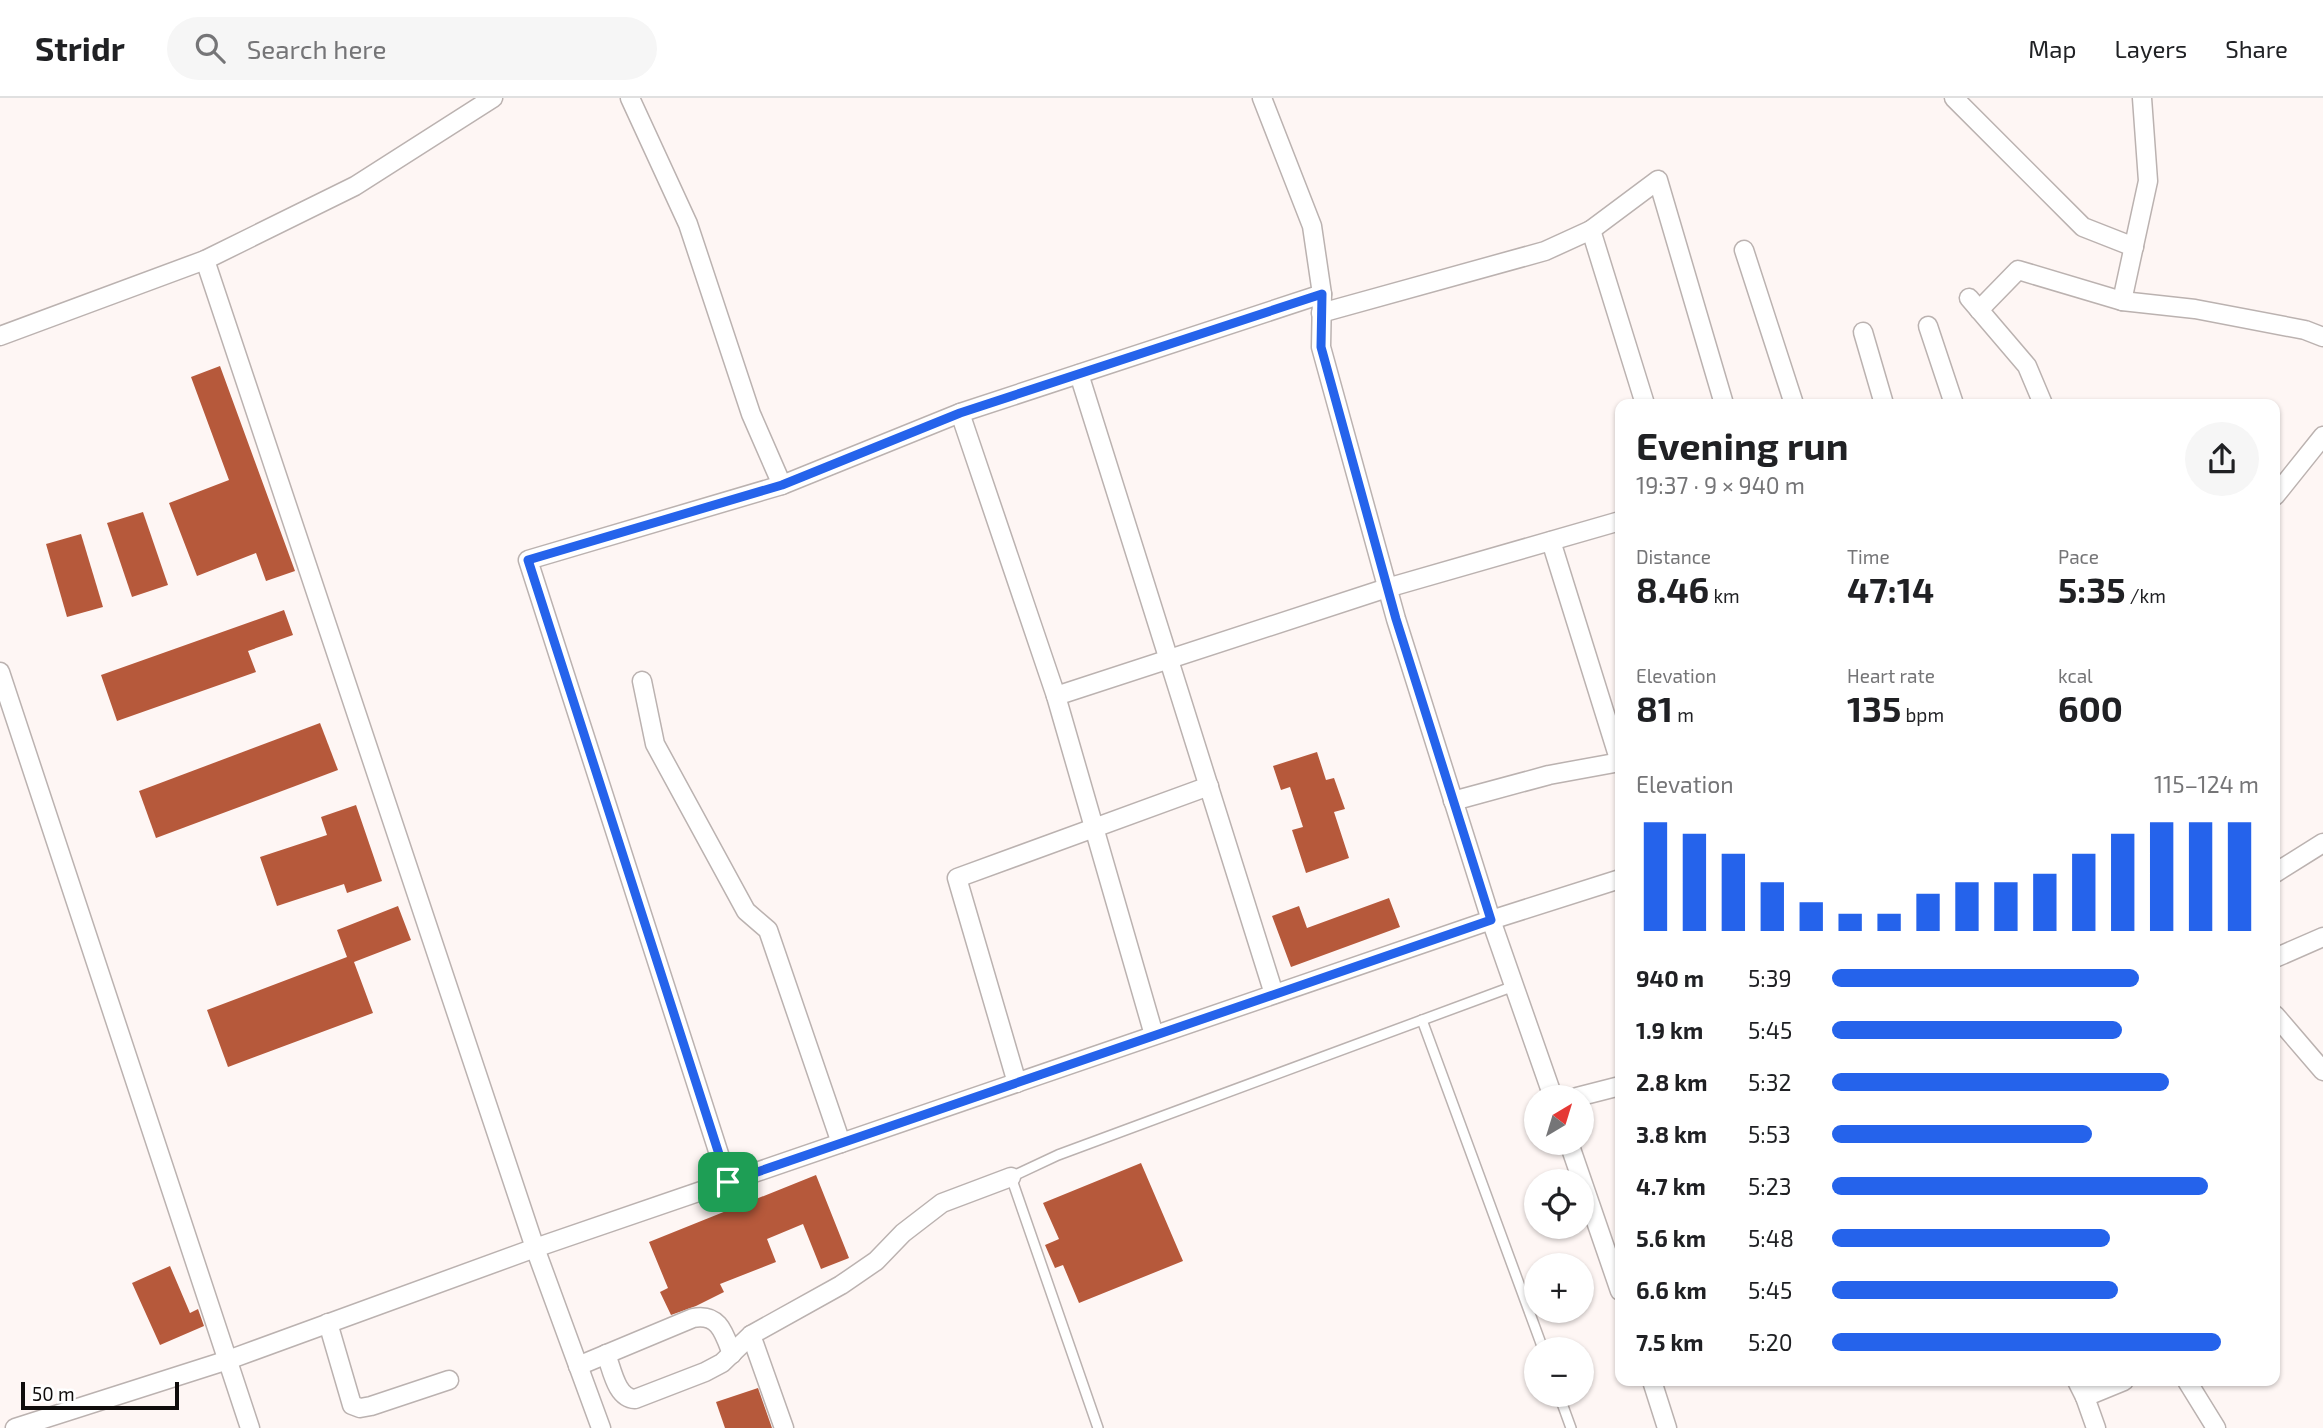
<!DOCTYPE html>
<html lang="en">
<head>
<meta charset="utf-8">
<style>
  body { margin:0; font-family:"Exo 2",sans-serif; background:#f6f6f6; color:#202124; height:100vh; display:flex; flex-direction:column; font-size:26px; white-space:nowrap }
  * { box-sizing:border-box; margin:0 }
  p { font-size:23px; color:#757577 }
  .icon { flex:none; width:38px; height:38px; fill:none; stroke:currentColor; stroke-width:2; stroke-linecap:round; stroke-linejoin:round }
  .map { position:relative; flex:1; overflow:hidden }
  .side { position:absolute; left:1615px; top:301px; width:665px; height:987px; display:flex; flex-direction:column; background:#fff; border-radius:14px; box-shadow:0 2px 5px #0004 }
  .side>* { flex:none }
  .needle { width:46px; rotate:38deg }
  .tools { position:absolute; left:1524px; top:987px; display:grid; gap:14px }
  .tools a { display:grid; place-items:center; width:70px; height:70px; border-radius:50%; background:#fff; box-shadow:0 2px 5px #0004; font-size:35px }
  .scale { position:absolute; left:21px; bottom:18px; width:158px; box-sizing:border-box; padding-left:7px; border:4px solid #0f0c0b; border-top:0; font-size:19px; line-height:24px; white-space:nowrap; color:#0f0c0b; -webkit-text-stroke:5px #fff; paint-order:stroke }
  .pin { position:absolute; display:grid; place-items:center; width:60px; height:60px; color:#fff; margin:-30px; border-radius:14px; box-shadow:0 4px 10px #0006 }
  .round { display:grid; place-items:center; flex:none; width:74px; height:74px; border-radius:37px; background:#f6f6f6 }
  .overview { display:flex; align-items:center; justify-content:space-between; height:119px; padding:0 21px }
  h1 { font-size:38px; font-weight:700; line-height:52px }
  .figures { display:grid; grid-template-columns:repeat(3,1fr); gap:10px; height:119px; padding:7px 21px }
  .figures div { display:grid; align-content:center }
  .figures b { font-size:35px; font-weight:700 }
  .figures small { font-size:19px; font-weight:400 }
  .figures p { font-size:19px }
  .chart { height:196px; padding:14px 21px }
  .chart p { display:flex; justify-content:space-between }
  .chart svg { width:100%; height:126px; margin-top:7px; stroke:#2563eb; stroke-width:6 }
  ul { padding:0 21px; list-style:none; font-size:23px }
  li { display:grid; grid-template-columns:112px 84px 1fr; align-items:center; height:52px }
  li i { height:18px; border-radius:9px; background:#2563eb }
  header { display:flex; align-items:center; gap:42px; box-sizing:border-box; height:98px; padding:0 35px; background:#fff; border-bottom:2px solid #e0e0e0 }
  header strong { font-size:33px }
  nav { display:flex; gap:38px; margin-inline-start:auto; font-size:24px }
  .search { width:490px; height:63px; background:#f6f6f6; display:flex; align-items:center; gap:18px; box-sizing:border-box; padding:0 24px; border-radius:38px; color:#757577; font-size:26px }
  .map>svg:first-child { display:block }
</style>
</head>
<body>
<header>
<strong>Stridr</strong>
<div class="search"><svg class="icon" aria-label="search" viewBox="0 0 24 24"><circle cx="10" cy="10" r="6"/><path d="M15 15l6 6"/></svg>Search here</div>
<nav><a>Map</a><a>Layers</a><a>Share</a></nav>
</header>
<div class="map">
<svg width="2323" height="1330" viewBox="0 0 2323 1330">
  <rect width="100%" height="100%" fill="#fef6f4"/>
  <g fill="#b6593b">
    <polygon points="220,268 295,473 266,483 256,455 197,478 169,405 229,382 191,279"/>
    <polygon points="143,414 168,487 132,499 107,425"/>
    <polygon points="81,436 103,509 67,519 46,446"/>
    <polygon points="284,512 293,537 248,553 256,574 117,623 101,577"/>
    <polygon points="320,625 338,672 156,740 139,693"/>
    <polygon points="1317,654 1326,682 1334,680 1345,711 1334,714 1349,760 1306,775 1292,732 1303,729 1290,689 1281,692 1273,668"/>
    <polygon points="356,707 382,783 347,795 344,786 277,808 260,759 327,737 321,719"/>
    <polygon points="1389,800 1400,829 1291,869 1272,818 1299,808 1307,830"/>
    <polygon points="398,808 411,842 354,864 373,915 228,969 207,912 347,859 337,832"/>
    <polygon points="1141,1065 1183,1163 1079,1205 1063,1167 1055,1170 1045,1147 1059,1141 1043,1105"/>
    <polygon points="816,1077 849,1160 821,1171 803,1126 767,1141 776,1164 720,1186 724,1194 696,1208 671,1217 660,1194 668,1190 649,1144"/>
    <polygon points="170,1168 190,1215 198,1211 204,1228 160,1247 132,1185"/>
    <polygon points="758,1290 772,1330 725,1330 716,1304"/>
  </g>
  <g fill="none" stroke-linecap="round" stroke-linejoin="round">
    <g stroke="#bbb2b0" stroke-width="12">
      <g id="lane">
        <polyline points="1422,922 1543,1251"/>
        <polyline points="1559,1297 1571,1330"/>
        <polyline points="1098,1330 1011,1079 1058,1057 1514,888"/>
      </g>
    </g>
    <g stroke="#bbb2b0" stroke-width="21">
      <g id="street">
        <polyline points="630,0 688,126 751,316 782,387 960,315"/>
        <polyline points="1262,0 1312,128 1322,196 1321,249 1396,521 1491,822 1553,999"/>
        <polyline points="1954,0 2083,129 2134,149"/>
        <polyline points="1591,132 1658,82 1724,306"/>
        <polyline points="1744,152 1794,306"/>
        <polyline points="205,162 535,1150 601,1330"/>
        <polyline points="1322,196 960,315 1056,598 1387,490 1620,423"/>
        <polyline points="1969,200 2027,268 2043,306"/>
        <polyline points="2122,203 2148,83 2142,0"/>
        <polyline points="1979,212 2018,172 2122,203 2195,211 2305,232 2323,239"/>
        <polyline points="1321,215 1545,153 1591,132 1645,306"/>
        <polyline points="1928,228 1954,306"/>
        <polyline points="1863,234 1884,306"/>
        <polyline points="0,238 205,162 355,88 493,0"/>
        <polyline points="1079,276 1274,896"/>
        <polyline points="2275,398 2323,338"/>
        <polyline points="1551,443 1620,664"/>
        <polyline points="0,574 250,1330"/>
        <polyline points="642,583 655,646 746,813 768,832 841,1045"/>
        <polyline points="1056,598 1154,937"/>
        <polyline points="1453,703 1549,677 1620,664"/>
        <polyline points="2275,775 2323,745"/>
        <polyline points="2275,860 2323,839"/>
        <polyline points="2275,917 2323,973"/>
        <polyline points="1017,985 957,780 1209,688"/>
        <polyline points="1577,999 1620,988"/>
        <polyline points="1569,1045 1620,1193"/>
        <polyline points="728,1084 528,462 782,387"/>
        <polyline points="328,1225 352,1307 360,1310 371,1308 449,1282"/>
        <polyline points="751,1237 784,1330"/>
        <path d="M606,1256C612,1271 616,1300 635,1301L705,1274L722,1265L751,1237L841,1187L876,1163L903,1135L942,1105L1011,1079"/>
        <path d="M578,1268L693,1220C719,1215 724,1235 732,1256"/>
        <polyline points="1652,1283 1667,1330"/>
        <polyline points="2077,1283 2085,1299"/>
        <polyline points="2187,1283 2216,1330"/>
        <polyline points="15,1330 228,1262 535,1150 1491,822 1620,781"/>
        <polyline points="2096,1330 2085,1299 2124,1283"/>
      </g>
    </g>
    <use href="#lane" stroke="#fff" stroke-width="9"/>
    <use href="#street" stroke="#fff" stroke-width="18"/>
  </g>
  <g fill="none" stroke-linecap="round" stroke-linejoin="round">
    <g stroke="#fff" stroke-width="14">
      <polygon id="route" points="1322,196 1321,249 1396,521 1491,822 728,1084 528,462 782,387 960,315"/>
    </g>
    <use href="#route" stroke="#2563eb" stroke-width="9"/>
  </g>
</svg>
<div class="tools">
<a><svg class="needle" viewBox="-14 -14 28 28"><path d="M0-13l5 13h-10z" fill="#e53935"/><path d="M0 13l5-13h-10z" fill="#757577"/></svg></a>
<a><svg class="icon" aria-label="locate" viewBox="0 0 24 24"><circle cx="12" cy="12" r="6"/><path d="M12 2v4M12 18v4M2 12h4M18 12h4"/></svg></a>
<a>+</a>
<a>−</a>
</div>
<div class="scale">50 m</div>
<div class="pin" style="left:728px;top:1084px;background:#1e9e55"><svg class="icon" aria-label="arrive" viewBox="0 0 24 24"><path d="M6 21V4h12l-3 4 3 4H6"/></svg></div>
<section class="side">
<div class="overview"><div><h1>Evening run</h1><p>19:37 · 9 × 940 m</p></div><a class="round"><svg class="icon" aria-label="share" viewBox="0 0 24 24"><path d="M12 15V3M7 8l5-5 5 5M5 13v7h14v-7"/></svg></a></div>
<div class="figures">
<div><p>Distance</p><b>8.46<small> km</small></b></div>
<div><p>Time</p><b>47:14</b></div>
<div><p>Pace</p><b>5:35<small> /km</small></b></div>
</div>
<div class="figures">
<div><p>Elevation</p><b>81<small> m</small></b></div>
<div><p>Heart rate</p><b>135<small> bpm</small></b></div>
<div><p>kcal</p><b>600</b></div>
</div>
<div class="chart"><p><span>Elevation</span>115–124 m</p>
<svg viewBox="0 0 160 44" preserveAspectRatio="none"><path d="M5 44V6M15 44V10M25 44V17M35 44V27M45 44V34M55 44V38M65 44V38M75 44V31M85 44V27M95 44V27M105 44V24M115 44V17M125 44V10M135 44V6M145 44V6M155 44V6"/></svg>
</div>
<ul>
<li><b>940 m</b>5:39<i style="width:72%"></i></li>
<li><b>1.9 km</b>5:45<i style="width:68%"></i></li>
<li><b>2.8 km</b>5:32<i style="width:79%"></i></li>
<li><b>3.8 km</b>5:53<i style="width:61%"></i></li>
<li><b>4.7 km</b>5:23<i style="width:88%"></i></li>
<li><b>5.6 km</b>5:48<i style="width:65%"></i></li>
<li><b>6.6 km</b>5:45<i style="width:67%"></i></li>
<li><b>7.5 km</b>5:20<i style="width:91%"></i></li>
</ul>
</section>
</div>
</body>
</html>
